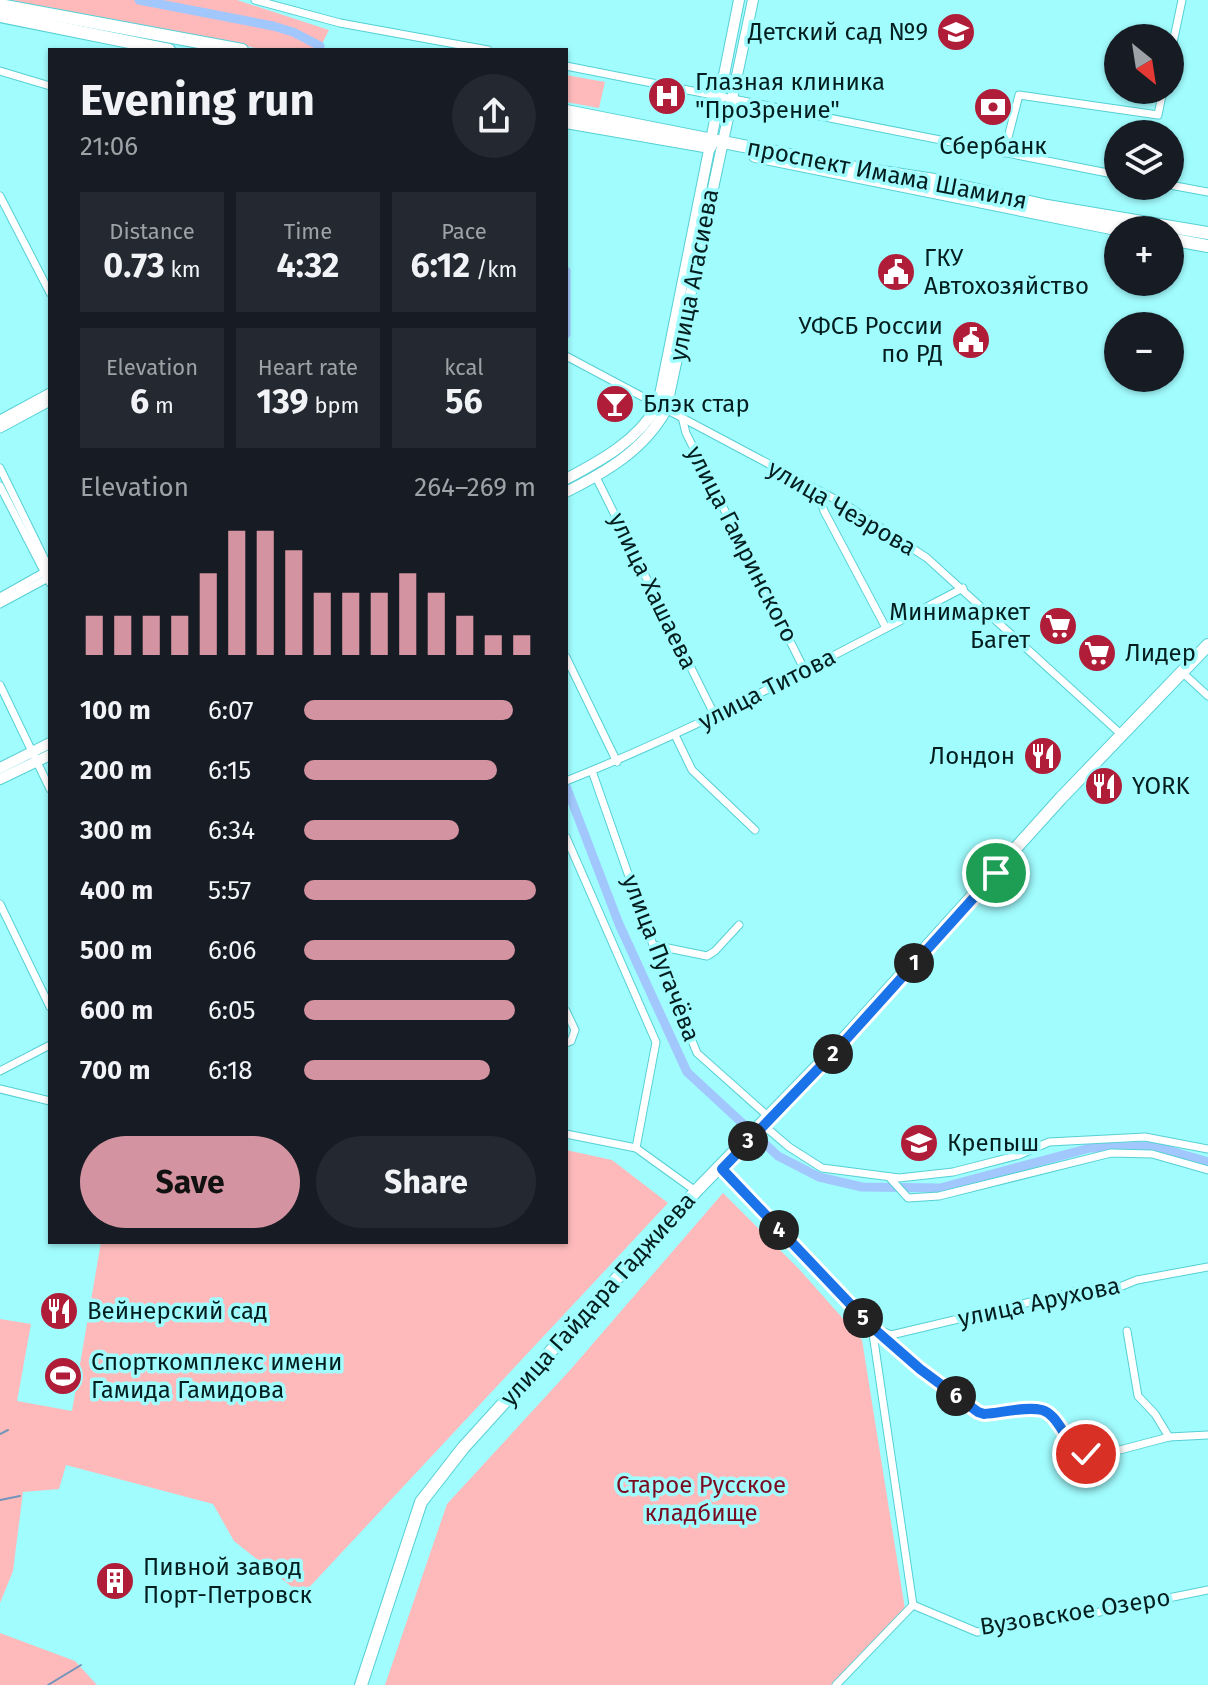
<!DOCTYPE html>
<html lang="en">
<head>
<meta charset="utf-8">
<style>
  body { margin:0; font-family:"Fira Sans",sans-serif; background:#242831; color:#f1f3f6; height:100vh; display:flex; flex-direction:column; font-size:30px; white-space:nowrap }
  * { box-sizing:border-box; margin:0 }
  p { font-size:26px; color:#9ea1a6 }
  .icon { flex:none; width:44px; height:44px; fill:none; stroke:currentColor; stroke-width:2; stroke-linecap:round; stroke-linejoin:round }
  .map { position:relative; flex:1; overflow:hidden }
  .drawer { position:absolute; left:48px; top:48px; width:520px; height:1196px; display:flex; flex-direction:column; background:#171b24; border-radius:0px; box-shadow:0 2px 6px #0004 }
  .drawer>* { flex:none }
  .needle { width:52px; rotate:150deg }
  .fabs { position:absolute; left:1104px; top:24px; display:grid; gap:16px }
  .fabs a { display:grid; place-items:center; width:80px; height:80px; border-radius:50%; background:#171b24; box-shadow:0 2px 6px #0004; font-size:40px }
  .pin { position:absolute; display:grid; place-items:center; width:68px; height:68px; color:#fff; margin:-34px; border:4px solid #fff; border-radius:50%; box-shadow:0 2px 8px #0007 }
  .km { position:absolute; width:40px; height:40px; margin:-20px; border-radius:50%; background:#222; color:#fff; font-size:22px; line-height:40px; text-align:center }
  .round { display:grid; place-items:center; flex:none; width:84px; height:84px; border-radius:42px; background:#242831 }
  .overview { display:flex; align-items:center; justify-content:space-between; height:136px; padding:0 32px }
  h1 { font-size:44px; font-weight:700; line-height:60px }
  .stats { display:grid; grid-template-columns:repeat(3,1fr); gap:12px; height:136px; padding:8px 32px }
  .stats div { display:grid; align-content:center; border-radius:0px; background:#242831; text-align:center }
  .stats b { font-size:34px; font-weight:700 }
  .stats small { font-size:22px; font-weight:400 }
  .stats p { font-size:22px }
  .chart { height:224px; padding:16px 32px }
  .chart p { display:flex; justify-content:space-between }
  .chart svg { width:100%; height:144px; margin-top:8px; stroke:#d493a0; stroke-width:6 }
  .cta { display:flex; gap:16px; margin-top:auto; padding:16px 32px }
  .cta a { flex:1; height:92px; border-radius:48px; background:#d493a0; color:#111; font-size:32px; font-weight:700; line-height:92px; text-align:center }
  .cta a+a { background:#242831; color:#f1f3f6 }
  ul { padding:0 32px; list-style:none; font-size:26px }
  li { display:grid; grid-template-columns:128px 96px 1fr; align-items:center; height:60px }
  li i { height:20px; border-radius:10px; background:#d493a0 }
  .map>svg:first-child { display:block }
</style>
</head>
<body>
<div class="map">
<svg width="1208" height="1685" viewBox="0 0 1208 1685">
  <rect width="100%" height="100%" fill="#a1fcfe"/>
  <g fill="#febabb">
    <polygon points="0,0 237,0 329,30 319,50 266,50"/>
    <polygon points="566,75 605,82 599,108 566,102"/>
    <polygon points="566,1150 612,1160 668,1203 302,1595 234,1541 213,1504 66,1465 59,1489 23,1492 13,1571 0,1603 0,1319 31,1324 17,1401 72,1411 101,1242 566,1242"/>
    <polygon points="723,1193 799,1269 862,1340 905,1609 831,1685 385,1685 447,1504 571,1369"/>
    <polygon points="0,1633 75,1661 97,1685 0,1685"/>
  </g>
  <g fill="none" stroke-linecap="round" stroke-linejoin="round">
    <g stroke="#7294ba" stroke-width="2">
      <polyline points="0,1434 8,1430"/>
      <polyline points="0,1500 20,1496"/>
      <polyline points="48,1685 81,1665"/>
    </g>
    <g stroke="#a2c7fd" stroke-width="9">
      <polyline points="139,0 273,26 293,32 320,46"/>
      <polyline points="566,271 566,334"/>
      <polyline points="566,786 619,924 687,1072 778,1156 819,1177 862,1187 940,1188 1090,1148 1154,1146 1208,1162"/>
    </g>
    <g stroke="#55d0d4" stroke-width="9">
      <g id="minor">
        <polyline points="255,0 340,23 488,50"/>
        <polyline points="1170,57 1182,0"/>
        <polyline points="566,66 1118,175"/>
        <polyline points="0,71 50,86"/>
        <polyline points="1004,153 1019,95 1158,115 1163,90"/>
        <polyline points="1170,185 1208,192"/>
        <polyline points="0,196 50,293"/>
        <polyline points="566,356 846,505 927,558 1123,736"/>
        <polyline points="682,417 686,433 805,671"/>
        <polyline points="0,468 50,570"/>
        <polyline points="595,475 715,716"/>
        <polyline points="0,486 50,583"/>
        <polyline points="818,492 824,511 886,628"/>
        <polyline points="0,597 48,570"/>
        <polyline points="0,604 50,577"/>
        <polyline points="566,657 617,762"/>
        <polyline points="1183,673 1208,696"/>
        <polyline points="0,685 50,789"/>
        <polyline points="675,735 692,770 755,830"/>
        <polyline points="592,771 653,945 697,1053 770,1118"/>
        <path d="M566,781C703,727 832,656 963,588"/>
        <polyline points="566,837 656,1042 636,1148"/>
        <polyline points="0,904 50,1007"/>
        <polyline points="653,945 707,956 715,951 739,925"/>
        <polyline points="566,1011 575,1030 571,1041 566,1043"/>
        <polyline points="0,1071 50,1045"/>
        <polyline points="0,1089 50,1101"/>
        <polyline points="762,1124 789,1147 822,1168 899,1178 953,1172 1019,1155 1049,1142 1145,1137 1208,1149"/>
        <polyline points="566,1134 636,1148 697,1192"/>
        <polyline points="720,1168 872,1327 891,1335 1077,1291 1117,1288 1137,1280 1208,1267"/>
        <polyline points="889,1177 908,1198 939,1196 1111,1153 1152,1154 1208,1170"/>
        <polyline points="872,1327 913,1605"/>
        <path d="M877,1331L920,1369L978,1412L1040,1409C1067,1422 1059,1450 1097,1456L1169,1437L1208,1435"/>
        <polyline points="1127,1331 1138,1396 1155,1414 1169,1437"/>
        <polyline points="913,1605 977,1632 1080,1616 1208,1590"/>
        <polyline points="836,1685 913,1605"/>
      </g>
    </g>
    <g stroke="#55d0d4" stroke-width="11">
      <g id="tertiary">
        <polyline points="0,420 50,393"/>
        <polyline points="0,428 50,401"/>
      </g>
    </g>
    <g stroke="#55d0d4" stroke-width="12">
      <g id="secondary">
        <path d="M566,479C602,460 637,441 658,405L739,0"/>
        <path d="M566,492C606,472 644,450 666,410L753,0"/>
        <polyline points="0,768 50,743"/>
        <polyline points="0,779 50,755"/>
      </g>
    </g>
    <g stroke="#55d0d4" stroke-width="14">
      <g id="primary">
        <polyline points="0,5 242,50"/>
        <polyline points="0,16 169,50"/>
        <polyline points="566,111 850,167 934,180 1047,206 1208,233"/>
        <polyline points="566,122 710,147"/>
        <polyline points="755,156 1121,230"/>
        <polyline points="1170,239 1208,246"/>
        <polyline points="361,1685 421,1502 463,1448 697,1190 840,1043 1061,798 1208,645"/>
      </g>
    </g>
    <use href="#minor" stroke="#fff" stroke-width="7"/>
    <use href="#tertiary" stroke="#fff" stroke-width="9"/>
    <use href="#secondary" stroke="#fff" stroke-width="10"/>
    <use href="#primary" stroke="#fff" stroke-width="12"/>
  </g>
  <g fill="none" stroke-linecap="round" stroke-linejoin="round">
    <g stroke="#fff" stroke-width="16">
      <path id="route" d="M996,873L841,1045L722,1169L872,1327L920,1369L978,1412L984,1414C1001,1413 1026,1406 1042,1410C1060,1415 1065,1446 1086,1454"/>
    </g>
    <use href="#route" stroke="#1a73e8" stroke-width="10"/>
  </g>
  <defs>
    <g id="school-disc" transform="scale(2)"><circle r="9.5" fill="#b01d38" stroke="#a1fcfe"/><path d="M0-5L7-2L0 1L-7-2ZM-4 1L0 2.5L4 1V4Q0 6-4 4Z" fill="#fff"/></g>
    <g id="hospital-disc" transform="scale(2)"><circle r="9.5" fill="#b01d38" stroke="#a1fcfe"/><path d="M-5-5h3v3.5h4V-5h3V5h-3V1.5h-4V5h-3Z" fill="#fff"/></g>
    <g id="bank-disc" transform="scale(2)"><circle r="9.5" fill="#b01d38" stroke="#a1fcfe"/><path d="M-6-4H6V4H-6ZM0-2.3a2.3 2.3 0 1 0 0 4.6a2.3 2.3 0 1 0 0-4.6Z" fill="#fff"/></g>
    <g id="civic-disc" transform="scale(2)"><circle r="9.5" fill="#b01d38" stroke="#a1fcfe"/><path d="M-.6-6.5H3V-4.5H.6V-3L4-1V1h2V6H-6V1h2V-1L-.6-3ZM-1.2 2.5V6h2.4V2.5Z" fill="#fff"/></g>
    <g id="bar-disc" transform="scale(2)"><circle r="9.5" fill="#b01d38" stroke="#a1fcfe"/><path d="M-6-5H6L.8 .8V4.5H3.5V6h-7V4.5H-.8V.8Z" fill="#fff"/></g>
    <g id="supermarket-disc" transform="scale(2)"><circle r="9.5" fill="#b01d38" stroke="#a1fcfe"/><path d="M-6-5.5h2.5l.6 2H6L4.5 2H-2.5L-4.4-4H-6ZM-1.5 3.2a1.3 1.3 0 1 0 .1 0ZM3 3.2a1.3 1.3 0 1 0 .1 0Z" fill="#fff"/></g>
    <g id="restaurant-disc" transform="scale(2)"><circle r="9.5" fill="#b01d38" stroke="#a1fcfe"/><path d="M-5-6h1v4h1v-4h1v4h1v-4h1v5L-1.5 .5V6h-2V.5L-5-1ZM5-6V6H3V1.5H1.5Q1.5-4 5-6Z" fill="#fff"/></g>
    <g id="stadium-disc" transform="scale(2)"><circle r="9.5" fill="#b01d38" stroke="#a1fcfe"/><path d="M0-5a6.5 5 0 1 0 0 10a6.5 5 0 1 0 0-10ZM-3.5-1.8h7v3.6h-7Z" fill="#fff"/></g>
    <g id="building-disc" transform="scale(2)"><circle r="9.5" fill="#b01d38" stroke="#a1fcfe"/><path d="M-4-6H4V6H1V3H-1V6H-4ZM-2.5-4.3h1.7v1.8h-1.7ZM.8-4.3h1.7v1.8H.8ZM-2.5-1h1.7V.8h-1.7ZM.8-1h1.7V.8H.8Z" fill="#fff"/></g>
  </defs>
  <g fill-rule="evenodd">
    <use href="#school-disc" x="956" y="32"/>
    <use href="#hospital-disc" x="667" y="96"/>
    <use href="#bank-disc" x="993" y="107"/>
    <use href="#civic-disc" x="896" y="272"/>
    <use href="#civic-disc" x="971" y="340"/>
    <use href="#bar-disc" x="615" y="404"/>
    <use href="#supermarket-disc" x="1058" y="626"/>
    <use href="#supermarket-disc" x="1097" y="653"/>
    <use href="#restaurant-disc" x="1043" y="756"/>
    <use href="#restaurant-disc" x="1104" y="786"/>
    <use href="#school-disc" x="919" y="1143"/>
    <use href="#restaurant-disc" x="59" y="1311"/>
    <use href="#stadium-disc" x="63" y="1376"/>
    <use href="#building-disc" x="115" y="1581"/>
  </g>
  <g text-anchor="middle" stroke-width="7" stroke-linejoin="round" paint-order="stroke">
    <g font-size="24" fill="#031e1f" stroke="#a1fcfe" text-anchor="start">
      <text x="928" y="40" text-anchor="end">Детский сад №9</text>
      <text x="695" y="90">Глазная клиника<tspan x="695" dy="28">"ПроЗрение"</tspan></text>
      <text x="993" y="154" text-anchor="middle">Сбербанк</text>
      <text x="924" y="266">ГКУ<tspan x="924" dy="28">Автохозяйство</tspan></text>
      <text x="943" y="334" text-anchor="end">УФСБ России<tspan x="943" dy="28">по РД</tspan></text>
      <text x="643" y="412">Блэк стар</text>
      <text x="1030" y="620" text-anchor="end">Минимаркет<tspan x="1030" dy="28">Багет</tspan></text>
      <text x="1125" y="661">Лидер</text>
      <text x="1015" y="764" text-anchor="end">Лондон</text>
      <text x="1132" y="794">YORK</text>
      <text x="947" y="1151">Крепыш</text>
      <text x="87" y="1319">Вейнерский сад</text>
      <text x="91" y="1370">Спорткомплекс имени<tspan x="91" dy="28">Гамида Гамидова</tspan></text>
      <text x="143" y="1575">Пивной завод<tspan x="143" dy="28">Порт-Петровск</tspan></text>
    </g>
    <g font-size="24" fill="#031e1f" stroke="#a1fcfe">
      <text transform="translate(887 174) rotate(11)" y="8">проспект Имама Шамиля</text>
      <text transform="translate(694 275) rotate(-79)" y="8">улица Агасиева</text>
      <text transform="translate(842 508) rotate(30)" y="8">улица Чеэрова</text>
      <text transform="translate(742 544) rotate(63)" y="8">улица Гамринского</text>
      <text transform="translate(653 591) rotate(64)" y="8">улица Хашаева</text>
      <text transform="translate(767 689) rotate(-27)" y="8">улица Титова</text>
      <text transform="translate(661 958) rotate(69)" y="8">улица Пугачёва</text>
      <text transform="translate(598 1299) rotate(-48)" y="8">улица Гайдара Гаджиева</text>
      <text transform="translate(1039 1302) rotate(-12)" y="8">улица Арухова</text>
      <text transform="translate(1075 1612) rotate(-9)" y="8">Вузовское Озеро</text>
    </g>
    <g font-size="24" fill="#7a0c22" stroke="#a1fcfe">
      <text x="701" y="1493">Старое Русское<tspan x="701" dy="28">кладбище</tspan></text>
    </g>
  </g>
</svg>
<div class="fabs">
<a><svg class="needle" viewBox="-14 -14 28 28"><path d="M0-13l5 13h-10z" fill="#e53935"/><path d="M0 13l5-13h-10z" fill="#9ea1a6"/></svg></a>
<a><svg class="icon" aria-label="layers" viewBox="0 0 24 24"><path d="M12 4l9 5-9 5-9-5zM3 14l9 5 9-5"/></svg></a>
<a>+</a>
<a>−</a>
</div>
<div class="pin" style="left:996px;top:873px;background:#1e9e55"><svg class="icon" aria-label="arrive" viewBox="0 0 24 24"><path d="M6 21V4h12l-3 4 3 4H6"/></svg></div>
<div class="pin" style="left:1086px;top:1454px;background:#d93025"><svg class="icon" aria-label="check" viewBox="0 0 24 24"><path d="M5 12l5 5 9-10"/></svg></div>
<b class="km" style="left:914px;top:963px">1</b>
<b class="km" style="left:833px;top:1054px">2</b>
<b class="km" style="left:748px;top:1141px">3</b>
<b class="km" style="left:779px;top:1230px">4</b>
<b class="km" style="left:863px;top:1318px">5</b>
<b class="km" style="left:956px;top:1396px">6</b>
<section class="drawer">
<div class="overview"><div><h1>Evening run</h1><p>21:06</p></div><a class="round"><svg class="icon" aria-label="share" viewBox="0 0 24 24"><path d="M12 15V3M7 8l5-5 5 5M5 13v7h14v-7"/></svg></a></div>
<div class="stats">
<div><p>Distance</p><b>0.73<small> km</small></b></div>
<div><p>Time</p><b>4:32</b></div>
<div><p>Pace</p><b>6:12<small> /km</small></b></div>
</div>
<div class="stats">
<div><p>Elevation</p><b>6<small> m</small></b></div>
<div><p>Heart rate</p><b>139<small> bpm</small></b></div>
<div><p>kcal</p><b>56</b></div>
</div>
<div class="chart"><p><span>Elevation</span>264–269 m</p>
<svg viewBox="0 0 160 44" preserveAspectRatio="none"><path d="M5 44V32M15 44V32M25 44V32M35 44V32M45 44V19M55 44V6M65 44V6M75 44V12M85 44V25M95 44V25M105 44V25M115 44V19M125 44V25M135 44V32M145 44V38M155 44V38"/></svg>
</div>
<ul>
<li><b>100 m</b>6:07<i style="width:90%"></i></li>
<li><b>200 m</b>6:15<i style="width:83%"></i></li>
<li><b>300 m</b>6:34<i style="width:67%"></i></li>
<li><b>400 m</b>5:57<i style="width:100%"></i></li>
<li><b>500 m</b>6:06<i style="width:91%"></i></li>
<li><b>600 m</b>6:05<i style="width:91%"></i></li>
<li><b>700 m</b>6:18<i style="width:80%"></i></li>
</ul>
<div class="cta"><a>Save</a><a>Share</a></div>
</section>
</div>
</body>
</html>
